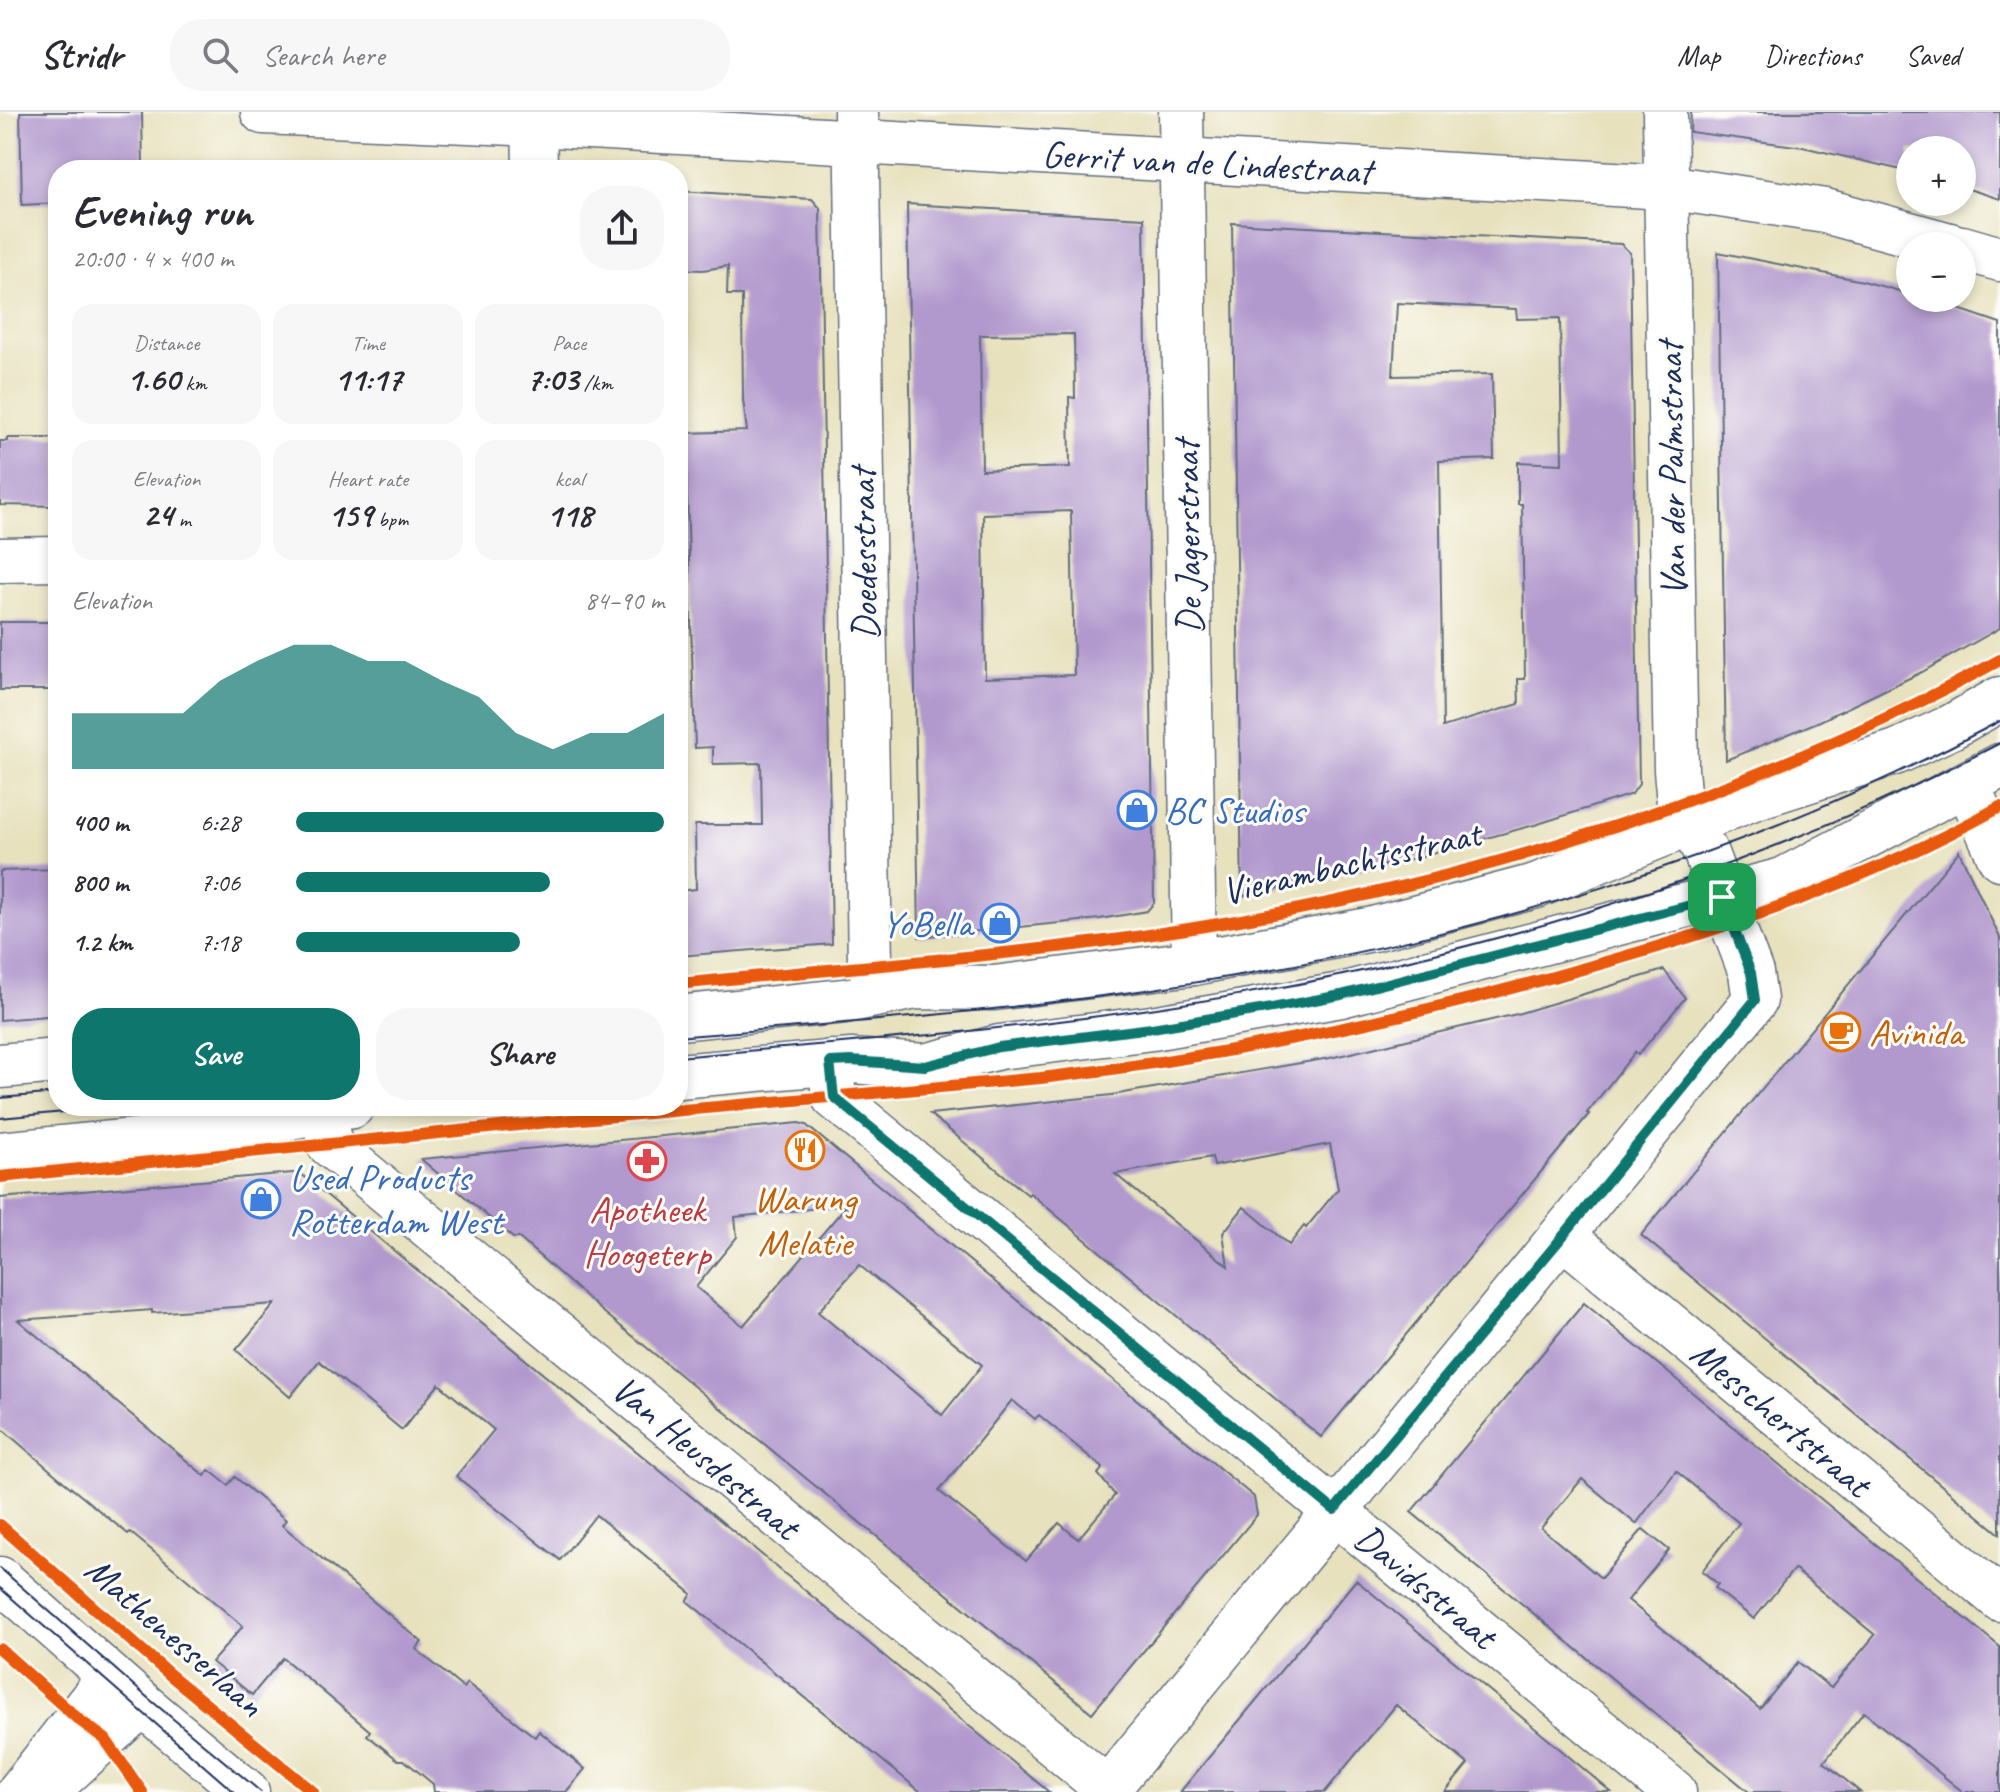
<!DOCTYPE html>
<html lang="en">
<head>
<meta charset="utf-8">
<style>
  body { margin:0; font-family:Caveat,sans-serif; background:#f7f7f7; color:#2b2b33; height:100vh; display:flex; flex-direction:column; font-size:30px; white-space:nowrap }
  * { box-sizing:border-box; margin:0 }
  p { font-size:26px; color:#7c7c81 }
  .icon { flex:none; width:44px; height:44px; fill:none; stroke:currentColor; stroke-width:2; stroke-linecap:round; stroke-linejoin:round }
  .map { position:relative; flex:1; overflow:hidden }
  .panel { position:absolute; left:48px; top:48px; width:640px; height:956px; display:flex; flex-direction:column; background:#fff; border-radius:32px; box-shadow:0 4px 12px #0003 }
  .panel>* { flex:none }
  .controls { position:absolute; left:1896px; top:24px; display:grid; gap:16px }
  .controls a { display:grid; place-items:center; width:80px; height:80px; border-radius:50%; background:#fff; box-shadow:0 4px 12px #0003; font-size:40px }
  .pin { position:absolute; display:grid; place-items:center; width:68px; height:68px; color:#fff; margin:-34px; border-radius:16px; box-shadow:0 4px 12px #0006 }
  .round { display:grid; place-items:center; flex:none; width:84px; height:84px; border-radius:32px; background:#f7f7f7 }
  .head { display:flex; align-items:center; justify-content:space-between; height:136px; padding:0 24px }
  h1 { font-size:44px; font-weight:600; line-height:60px }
  .metrics { display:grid; grid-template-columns:repeat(3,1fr); gap:12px; height:136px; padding:8px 24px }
  .metrics div { display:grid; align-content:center; border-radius:20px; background:#f7f7f7; text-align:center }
  .metrics b { font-size:34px; font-weight:600 }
  .metrics small { font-size:22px; font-weight:400 }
  .metrics p { font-size:22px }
  .chart { height:224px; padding:16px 24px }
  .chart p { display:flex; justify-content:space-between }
  .chart svg { width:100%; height:144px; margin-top:8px; fill:#0f766e; opacity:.7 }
  .cta { display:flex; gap:16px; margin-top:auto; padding:16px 24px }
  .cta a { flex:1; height:92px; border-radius:32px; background:#0f766e; color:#fff; font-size:32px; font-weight:600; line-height:92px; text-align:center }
  .cta a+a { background:#f7f7f7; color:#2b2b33 }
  ul { padding:0 24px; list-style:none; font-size:26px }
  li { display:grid; grid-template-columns:128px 96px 1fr; align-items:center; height:60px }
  li i { height:20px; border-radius:10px; background:#0f766e }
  header { display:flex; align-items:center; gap:48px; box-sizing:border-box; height:112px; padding:0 40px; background:#fff; border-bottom:2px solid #e1e1e2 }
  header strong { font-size:38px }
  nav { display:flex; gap:44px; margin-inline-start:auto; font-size:28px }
  .search { width:560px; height:72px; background:#f7f7f7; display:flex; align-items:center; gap:20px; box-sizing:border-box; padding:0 28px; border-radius:32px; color:#7c7c81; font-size:30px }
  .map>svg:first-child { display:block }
</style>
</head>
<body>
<header>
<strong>Stridr</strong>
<div class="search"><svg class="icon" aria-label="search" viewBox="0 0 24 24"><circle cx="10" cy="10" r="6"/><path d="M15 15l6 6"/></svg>Search here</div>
<nav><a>Map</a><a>Directions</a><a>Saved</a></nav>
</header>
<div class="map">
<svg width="2000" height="1680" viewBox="0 0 2000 1680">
  <rect width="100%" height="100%" fill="#fdfcf7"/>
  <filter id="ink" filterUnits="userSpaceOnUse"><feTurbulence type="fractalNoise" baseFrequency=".0125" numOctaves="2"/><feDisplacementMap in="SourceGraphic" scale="16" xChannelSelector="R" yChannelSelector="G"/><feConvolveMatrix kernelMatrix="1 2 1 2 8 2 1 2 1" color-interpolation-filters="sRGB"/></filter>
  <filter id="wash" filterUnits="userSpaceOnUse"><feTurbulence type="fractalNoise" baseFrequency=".006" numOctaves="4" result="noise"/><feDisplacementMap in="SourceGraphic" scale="32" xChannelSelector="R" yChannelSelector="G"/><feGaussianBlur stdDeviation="1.8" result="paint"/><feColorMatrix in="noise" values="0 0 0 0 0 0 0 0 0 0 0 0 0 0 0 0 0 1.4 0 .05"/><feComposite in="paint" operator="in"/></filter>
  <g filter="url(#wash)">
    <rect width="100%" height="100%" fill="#e7e1bd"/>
    <g id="blocks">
      <g fill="#b198cd" fill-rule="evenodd">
        <polygon points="20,0 142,0 143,58 58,58 58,91 22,93"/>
        <polygon points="1691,0 2000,0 2000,87 1962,75 1962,38 1910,38 1910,60 1803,35 1690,20"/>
        <polygon points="678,79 812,87 820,96 832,832 678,844 678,779 696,777 695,713 762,713 761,651 713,652 713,635 695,636 685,321 747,319 743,288 742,183 727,183 728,154 703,158 678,157"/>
        <path d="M907,92L1144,106L1154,791L1147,799L1100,807L919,825ZM1074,222L1075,286L1069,285L1070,355L982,358L980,223ZM1071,399L1074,563L985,566L983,402Z"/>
        <path d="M1232,111L1621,132L1630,141L1639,672L1632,682L1538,712L1400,750L1242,784ZM1397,191L1516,197L1517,207L1560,206L1562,352L1518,350V392H1522L1525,567H1518L1519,592L1443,615L1439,349L1494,347L1492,262L1393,264Z"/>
        <polygon points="1718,140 1863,169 1910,182 1910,186 1932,188 2000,211 2000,516 1922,560 1820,609 1726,648"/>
        <polygon points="7,326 58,326 58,394 0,393 0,329 7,329"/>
        <rect x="0" y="510" width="58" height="68"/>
        <polygon points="1959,739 2000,826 2000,1422 1641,1123"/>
        <polygon points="58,757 58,903 0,908 0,759"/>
        <path d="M1664,858L1685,886L1638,943L1635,940L1587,1001L1589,1002L1321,1325L1030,1081L1028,1083L930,1002L1112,983L1330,946L1517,902ZM1330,1032L1338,1077L1306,1116L1304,1114L1289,1133L1244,1095L1223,1121L1228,1154L1115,1062L1212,1045L1214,1054Z"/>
        <path d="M799,1011L806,1013L1254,1385L1257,1403L1092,1601L601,1198L519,1126H513L421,1047ZM847,1093L743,1214L696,1175L737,1125L735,1105ZM859,1153L982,1253L942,1303L818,1200ZM1012,1288L1035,1307L1039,1303L1103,1356L1098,1362L1115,1383L1078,1427L1059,1411L1026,1449L939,1379Z"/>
        <polygon points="293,1061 301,1062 1049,1680 921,1680 687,1489 692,1482 596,1403 560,1448 456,1364 494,1318 439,1272 402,1318 319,1249 290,1285 236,1238 275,1192 152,1201 152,1198 18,1208 205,1364 209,1358 228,1373 235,1365 286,1408 282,1413 422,1530 416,1537 463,1576 467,1571 535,1625 539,1619 585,1657 566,1680 434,1680 433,1672 404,1648 398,1648 367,1623 370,1619 283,1546 252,1583 212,1550 243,1514 130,1420 128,1422 64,1370 0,1315 0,1086"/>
        <path d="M1584,1191L2000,1535V1680H1963L1864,1600L1824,1650L1860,1680H1749L1411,1400ZM1676,1359L1739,1411L1702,1459L1718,1472L1715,1476L1754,1507L1794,1457L1875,1523L1831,1576L1798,1550L1760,1597L1628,1488L1669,1438L1654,1426L1643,1417L1601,1466L1541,1416L1582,1367L1636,1412Z"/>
        <polygon points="1356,1468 1554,1632 1611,1680 1445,1680 1468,1652 1396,1593 1325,1680 1180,1680"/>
      </g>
    </g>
  </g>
  <g filter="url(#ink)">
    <use href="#blocks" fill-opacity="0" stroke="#626d7f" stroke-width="2"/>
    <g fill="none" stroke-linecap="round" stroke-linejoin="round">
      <g stroke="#626d7f" stroke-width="47">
        <g id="minor">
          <polyline points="263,0 535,12 1667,75 1825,99 1953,134"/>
          <polyline points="534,0 535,58"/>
          <polyline points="856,0 870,853 879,882"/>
          <polyline points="1181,0 1194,851"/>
          <polyline points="1962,136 2000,147"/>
          <polyline points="0,448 58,447"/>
          <polyline points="1967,672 2000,746"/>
          <polyline points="678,906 845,889 916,875 994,876 1194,851 1373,817 1536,774 1753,686 1897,640 1951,615 2000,587"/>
          <polyline points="830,950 834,985 1674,1680"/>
          <polyline points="0,954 58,949"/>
          <polyline points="678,964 851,949 925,954 999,935 1152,916 1341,883 1783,768 2000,654"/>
          <polyline points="325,997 329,1032 1111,1680"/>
          <polyline points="0,1042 175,1025 352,994"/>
          <polyline points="1563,1124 2000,1487"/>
          <polyline points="0,1467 142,1592 247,1680"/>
          <polyline points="48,1678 142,1592"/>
          <polyline points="19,1680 110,1564"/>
          <polyline points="1105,1680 1755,888 1751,861 1705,739 1679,691 1676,658 1665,0"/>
        </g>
      </g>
      <use href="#minor" stroke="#fff" stroke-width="44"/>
      <g stroke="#1b2f5e" stroke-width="2">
        <path d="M678,925C851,910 1026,898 1198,870C1475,826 1753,742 2000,609"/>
        <path d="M678,945C835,931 994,920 1150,897C1444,855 1737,769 2000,631"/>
        <polyline points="0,986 58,981"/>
        <polyline points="0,1006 129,994"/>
        <polyline points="0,1456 148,1586 261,1680"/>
        <polyline points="0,1476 234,1680"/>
      </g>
      <g stroke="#fdfcf7" stroke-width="17">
        <g id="cycleway">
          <path d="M678,872C815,858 953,849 1090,831C1405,791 1721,701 2000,548"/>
          <path d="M0,1065L559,1009L1041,966C1215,946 1385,911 1553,865C1707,823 1861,773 2000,695"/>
          <polyline points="0,1413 169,1562 313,1680"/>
          <polyline points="0,1537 78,1607 105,1627 142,1680"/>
        </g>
      </g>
      <use href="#cycleway" stroke="#e8590c" stroke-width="12"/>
    </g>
  </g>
  <g fill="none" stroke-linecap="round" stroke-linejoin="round" filter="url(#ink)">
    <g stroke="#fff" stroke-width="16">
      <polygon id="route" points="1722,785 1751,861 1755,888 1563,1124 1334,1398 834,985 830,950 851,949 925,954 999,935 1152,916 1272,896 1341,883"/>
    </g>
    <use href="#route" stroke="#0f766e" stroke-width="10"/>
  </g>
  <defs>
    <g id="shop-ring" transform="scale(2)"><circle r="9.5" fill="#fdfcf7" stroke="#3f7fe0" stroke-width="1.5"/><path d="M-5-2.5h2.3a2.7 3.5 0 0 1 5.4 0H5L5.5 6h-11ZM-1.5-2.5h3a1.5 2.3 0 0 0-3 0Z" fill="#3f7fe0"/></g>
    <g id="cafe-ring" transform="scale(2)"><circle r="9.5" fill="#fdfcf7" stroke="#e8710a" stroke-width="1.5"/><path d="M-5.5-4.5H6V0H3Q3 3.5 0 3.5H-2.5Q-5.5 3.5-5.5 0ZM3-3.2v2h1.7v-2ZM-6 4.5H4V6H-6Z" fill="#e8710a"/></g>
    <g id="restaurant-ring" transform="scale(2)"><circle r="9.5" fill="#fdfcf7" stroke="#e8710a" stroke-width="1.5"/><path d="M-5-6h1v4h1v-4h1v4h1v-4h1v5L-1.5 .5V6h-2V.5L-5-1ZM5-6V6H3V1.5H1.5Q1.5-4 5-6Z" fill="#e8710a"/></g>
    <g id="pharmacy-ring" transform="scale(2)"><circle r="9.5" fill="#fdfcf7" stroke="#e0444e" stroke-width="1.5"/><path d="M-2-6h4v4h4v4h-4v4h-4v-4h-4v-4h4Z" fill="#e0444e"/></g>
  </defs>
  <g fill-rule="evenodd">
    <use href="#shop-ring" x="1137" y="698"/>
    <use href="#shop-ring" x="1000" y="811"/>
    <use href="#cafe-ring" x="1841" y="920"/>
    <use href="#restaurant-ring" x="805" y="1038"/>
    <use href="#pharmacy-ring" x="647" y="1049"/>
    <use href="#shop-ring" x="261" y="1087"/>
  </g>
  <g text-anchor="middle" stroke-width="6" stroke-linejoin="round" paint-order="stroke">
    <g font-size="38" fill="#1b2f5e" stroke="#fdfcf7">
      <text transform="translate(1207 50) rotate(3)" y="13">Gerrit van de Lindestraat</text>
      <text transform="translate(1671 357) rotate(-91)" y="13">Van der Palmstraat</text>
      <text transform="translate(1187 425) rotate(-91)" y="13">De Jagerstraat</text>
      <text transform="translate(863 442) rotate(-91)" y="13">Doedesstraat</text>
      <text transform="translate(1351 750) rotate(-13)" y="13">Vierambachtsstraat</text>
      <text transform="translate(1781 1306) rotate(40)" y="13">Messchertstraat</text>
      <text transform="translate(706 1345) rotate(40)" y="13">Van Heusdestraat</text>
      <text transform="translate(1426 1474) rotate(40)" y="13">Davidsstraat</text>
      <text transform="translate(175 1524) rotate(41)" y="13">Mathenesserlaan</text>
    </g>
    <g font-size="38" fill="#366cbe" stroke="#fdfcf7" text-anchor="start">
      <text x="1165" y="711">BC Studios</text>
      <text x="972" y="824" text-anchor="end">YoBella</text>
      <text x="289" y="1078">Used Products<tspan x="289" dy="44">Rotterdam West</tspan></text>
    </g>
    <g font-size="38" fill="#c56008" stroke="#fdfcf7" text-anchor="start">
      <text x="1869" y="933">Avinida</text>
      <text x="805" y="1099" text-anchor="middle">Warung<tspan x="805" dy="44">Melatie</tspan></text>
    </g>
    <g font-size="38" fill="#be3a42" stroke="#fdfcf7">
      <text x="647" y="1110">Apotheek<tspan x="647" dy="44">Hoogeterp</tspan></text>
    </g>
  </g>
</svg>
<div class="controls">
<a>+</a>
<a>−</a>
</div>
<div class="pin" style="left:1722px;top:785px;background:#1e9e55"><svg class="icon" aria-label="arrive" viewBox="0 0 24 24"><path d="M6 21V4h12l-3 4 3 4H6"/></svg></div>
<section class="panel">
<div class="head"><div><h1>Evening run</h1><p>20:00 · 4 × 400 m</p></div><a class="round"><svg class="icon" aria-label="share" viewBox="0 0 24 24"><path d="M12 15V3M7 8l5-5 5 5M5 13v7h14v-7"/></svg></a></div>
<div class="metrics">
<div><p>Distance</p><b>1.60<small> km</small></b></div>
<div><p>Time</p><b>11:17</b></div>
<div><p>Pace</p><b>7:03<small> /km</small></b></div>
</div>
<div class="metrics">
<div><p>Elevation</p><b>24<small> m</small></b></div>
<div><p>Heart rate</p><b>159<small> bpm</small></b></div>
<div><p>kcal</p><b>118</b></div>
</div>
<div class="chart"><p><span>Elevation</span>84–90 m</p>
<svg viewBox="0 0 160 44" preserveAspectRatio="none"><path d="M0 44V27L10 27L20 27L30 27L40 17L50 11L60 6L70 6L80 11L90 11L100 17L110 22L120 33L130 38L140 33L150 33L160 27V44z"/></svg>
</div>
<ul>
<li><b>400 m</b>6:28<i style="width:100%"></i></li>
<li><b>800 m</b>7:06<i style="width:69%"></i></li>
<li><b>1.2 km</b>7:18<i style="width:61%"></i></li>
</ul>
<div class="cta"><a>Save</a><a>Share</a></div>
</section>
</div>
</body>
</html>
